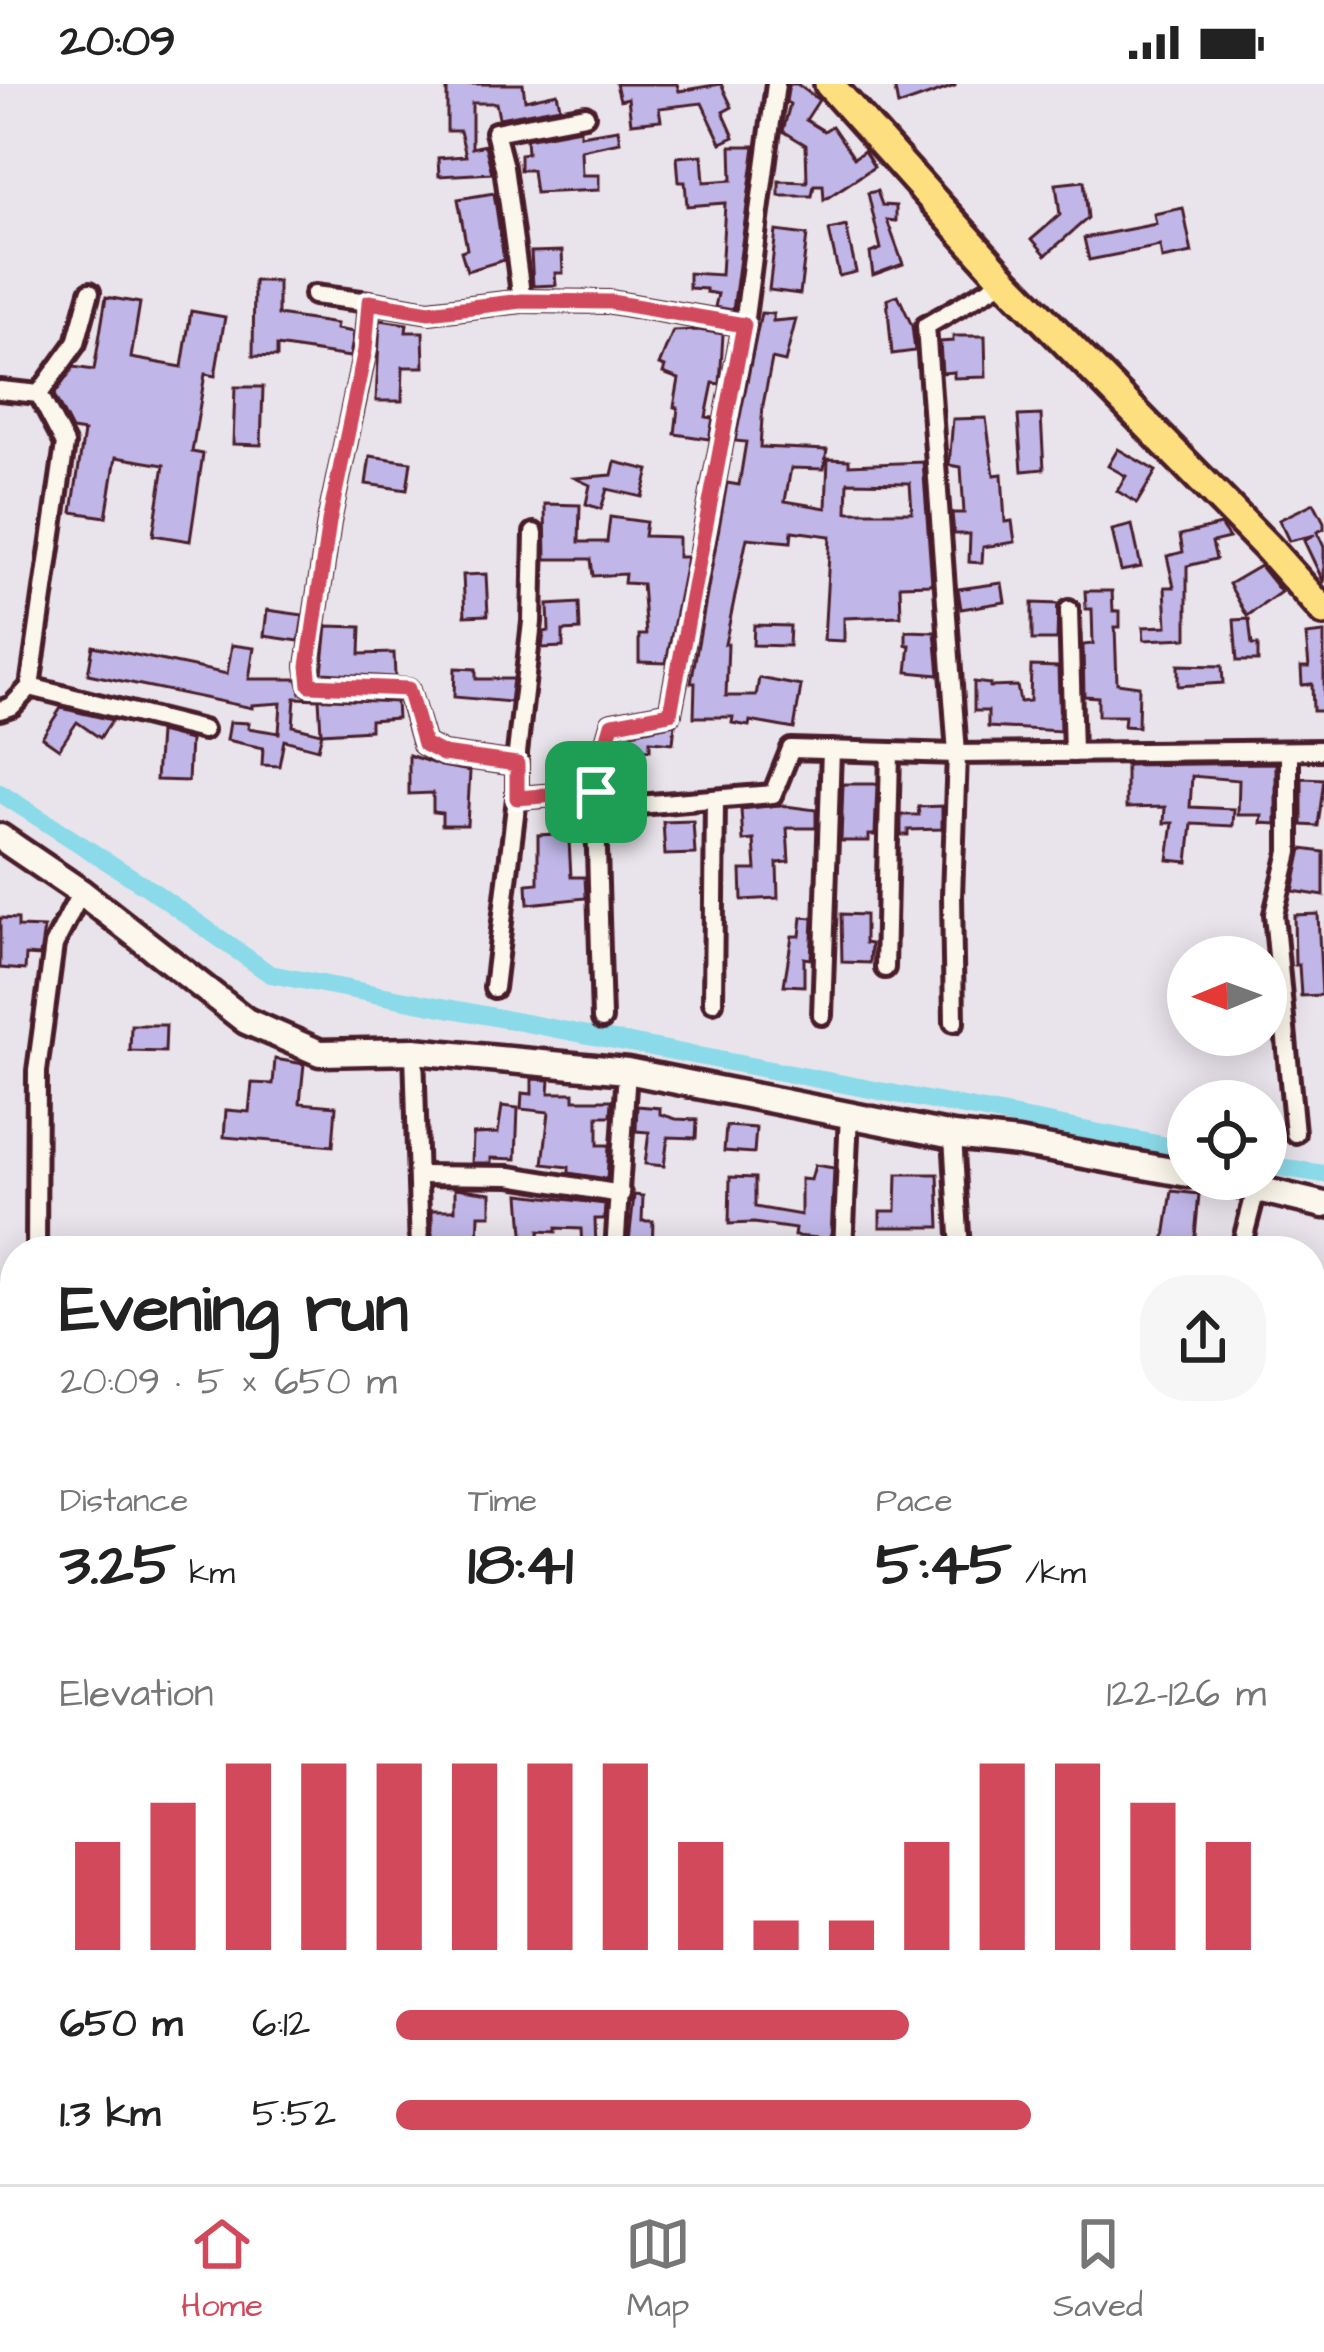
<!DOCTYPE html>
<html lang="en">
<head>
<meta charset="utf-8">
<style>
  body { margin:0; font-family:"Architects Daughter",sans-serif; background:#f6f6f6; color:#222; height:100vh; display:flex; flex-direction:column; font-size:45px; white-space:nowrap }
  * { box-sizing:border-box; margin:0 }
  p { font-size:39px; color:#767676 }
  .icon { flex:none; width:66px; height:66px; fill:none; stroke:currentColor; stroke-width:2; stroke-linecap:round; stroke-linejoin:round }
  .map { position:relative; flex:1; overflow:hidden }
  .side { position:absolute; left:0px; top:1152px; width:1326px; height:948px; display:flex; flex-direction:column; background:#fff; border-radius:48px 48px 0 0; box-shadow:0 6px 30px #0003 }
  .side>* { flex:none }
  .needle { width:78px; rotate:269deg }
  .fabs { position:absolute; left:1167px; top:852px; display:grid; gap:24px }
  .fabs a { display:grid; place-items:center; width:120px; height:120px; border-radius:50%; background:#fff; box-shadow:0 6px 30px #0003; font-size:60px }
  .pin { position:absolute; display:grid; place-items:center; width:102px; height:102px; color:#fff; margin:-51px; border-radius:24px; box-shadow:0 6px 18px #0006 }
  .round { display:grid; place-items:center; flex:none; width:126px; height:126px; border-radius:48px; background:#f6f6f6 }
  .summary { display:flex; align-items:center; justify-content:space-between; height:204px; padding:0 60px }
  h1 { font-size:66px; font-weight:800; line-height:90px }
  .figures { display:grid; grid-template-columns:repeat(3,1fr); gap:18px; height:204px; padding:12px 60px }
  .figures div { display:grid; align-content:center }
  .figures b { font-size:60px; font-weight:800 }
  .figures small { font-size:33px; font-weight:400 }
  .figures p { font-size:33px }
  .chart { height:336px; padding:24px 60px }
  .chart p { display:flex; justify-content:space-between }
  .chart svg { width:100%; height:216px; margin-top:12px; stroke:#d1495b; stroke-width:6 }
  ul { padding:0 60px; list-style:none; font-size:39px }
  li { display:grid; grid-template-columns:192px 144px 1fr; align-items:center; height:90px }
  li i { height:30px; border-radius:15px; background:#d1495b }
  .status { display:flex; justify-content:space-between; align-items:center; height:84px; padding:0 60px; background:#fff; direction:ltr }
  .status svg { height:33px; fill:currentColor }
  .menu { display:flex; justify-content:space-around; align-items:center; height:168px; border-top:3px solid #e0e0e0; background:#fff; font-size:33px; color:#767676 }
  .menu a { display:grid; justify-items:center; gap:6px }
  .menu .on { color:#d1495b }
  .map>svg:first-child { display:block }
</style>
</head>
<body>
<div class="status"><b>20:09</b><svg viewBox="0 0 49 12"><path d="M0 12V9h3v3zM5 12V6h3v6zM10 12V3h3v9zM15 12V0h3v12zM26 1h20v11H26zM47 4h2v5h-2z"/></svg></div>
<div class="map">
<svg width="1324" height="2100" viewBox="0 0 1324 2100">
  <rect width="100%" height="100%" fill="#e9e4eb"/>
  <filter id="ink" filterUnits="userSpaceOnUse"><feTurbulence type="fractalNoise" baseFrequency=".00833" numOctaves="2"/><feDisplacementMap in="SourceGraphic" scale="24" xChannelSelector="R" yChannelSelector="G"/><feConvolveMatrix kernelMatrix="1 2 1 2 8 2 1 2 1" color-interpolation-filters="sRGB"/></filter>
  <g filter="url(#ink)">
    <polygon fill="#8bdae9" stroke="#718f9d" stroke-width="3" points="1324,1488 1324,1666 1311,1667 1311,1492"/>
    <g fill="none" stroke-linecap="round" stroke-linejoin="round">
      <g stroke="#8bdae9" stroke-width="18">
        <polyline points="0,709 150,805 270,890 1188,1066"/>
        <polyline points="1266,1081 1324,1090"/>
      </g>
    </g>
    <g fill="#c0b7e8" stroke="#4a1f2b" stroke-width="3" fill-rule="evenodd">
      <polygon points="447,0 523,0 525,16 557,9 560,23 499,34 496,19 472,19 472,64 485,61 492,89 439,92 438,74 466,72 460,47 447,47"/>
      <polygon points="616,0 677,0 679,7 721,0 732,23 723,28 734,53 721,59 702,19 659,24 661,36 631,39 628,14 620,16"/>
      <polygon points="789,0 797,0 819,16 806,36 824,47 832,42 854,74 864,67 874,83 824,116 823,101 814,101 812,112 779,112 779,97 807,98 806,61 783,47 790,20 786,18"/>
      <polygon points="894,0 955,0 955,2 898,22"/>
      <polygon points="580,45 580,51 618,45 620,58 581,66 582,91 599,91 599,106 535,109 532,86 520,86 520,70 527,69 526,55"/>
      <polygon points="731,62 755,62 733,226 715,223 718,210 706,208 706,205 689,204 689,189 721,191 725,119 687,122 685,98 679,98 677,73 702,71 704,98 732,96"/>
      <polygon points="1084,97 1088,134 1046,171 1032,155 1060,131 1056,100"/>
      <polygon points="877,107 882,121 896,122 896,137 887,136 903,180 873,191 870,169 881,165 868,109"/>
      <polygon points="494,109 504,176 467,187 461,167 467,165 458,115"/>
      <polygon points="1183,124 1192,169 1162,175 1160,162 1089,176 1084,154 1156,140 1154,130"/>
      <polygon points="846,142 856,188 839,192 829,146"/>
      <polygon points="776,147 807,151 800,210 769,206"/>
      <polygon points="562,167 563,189 555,189 556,201 533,202 531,168"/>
      <polygon points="254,197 278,197 278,231 337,240 336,245 354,248 350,273 277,262 277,273 253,272"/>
      <polygon points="898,211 912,242 915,267 892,270 887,215"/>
      <polygon points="106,213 140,219 131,274 182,283 191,227 225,233 215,292 205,290 192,368 203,370 190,457 153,451 164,381 116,373 106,433 72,428 84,348 72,346 54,311 74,283 94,286"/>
      <path d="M761,229L773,230V237L796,235L785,278L772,275L763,321L760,363L827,366L824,385L791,384L785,417L826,424L828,375L849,376V381L923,378L932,500L900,501L901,532L844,534V557L824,556L830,452L792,447L791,458L747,454L725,560H728L726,612H756L759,594L801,602L794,645L750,637L749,642L732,639L733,633H694L695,599H691L727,399L739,401L746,358L735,357ZM848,398L910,399L912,428H847Z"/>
      <polygon points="380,236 407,240 406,248 423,248 424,283 403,283 402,317 376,317"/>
      <polygon points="698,246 723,250 720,300 713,299 706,333 713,334 709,355 675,350 678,324 674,323 679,295 663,289 665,283 659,281 673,247"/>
      <polygon points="953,252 985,252 986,293 954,294 954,288 942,289 940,258 953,257"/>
      <polygon points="235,303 263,303 261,361 233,360"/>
      <polygon points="1041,331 1044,385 1022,387 1018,332"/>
      <polygon points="986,334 994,391 1002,390 1005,438 1012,437 1015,458 983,463 982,479 969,478 970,450 954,450 952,429 964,429 961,383 949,381 953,335"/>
      <polygon points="1118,365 1156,387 1137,419 1117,407 1126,392 1108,382"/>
      <polygon points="370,372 411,378 407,406 366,400"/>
      <polygon points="615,378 649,386 642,413 607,405 601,425 586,420 590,401 575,394 612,391"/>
      <polygon points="1314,419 1324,438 1324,445 1317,448 1324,463 1324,499 1304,457 1315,451 1289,457 1279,436"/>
      <polygon points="545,420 580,421 579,458 607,458 610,433 646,438 644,452 678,453 678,473 687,473 666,579 639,578 639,551 646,551 642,500 624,499 625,490 593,492 591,475 546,475"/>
      <polygon points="1132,441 1141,483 1121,487 1112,446"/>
      <polygon points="1220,441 1229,454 1212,458 1216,475 1187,482 1187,554 1144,556 1143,543 1167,542 1165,503 1174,503 1167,472 1183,468 1180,451"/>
      <polygon points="1260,482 1281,508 1247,532 1229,500"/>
      <polygon points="486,490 488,531 465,532 463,491"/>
      <polygon points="1002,499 1005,518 961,525 958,505"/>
      <polygon points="1085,507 1112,507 1113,527 1120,527 1120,543 1115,543 1117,599 1139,602 1138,643 1124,642 1125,632 1098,632 1098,613 1084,612 1083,561 1093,560 1092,525 1086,525"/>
      <polygon points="579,519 580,546 563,547 563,563 542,564 544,548 549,547 548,521"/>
      <polygon points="1032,519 1058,520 1057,556 1032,556"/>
      <polygon points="267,526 303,531 299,557 264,552"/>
      <polygon points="1249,535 1252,561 1258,561 1258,577 1237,577 1234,536"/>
      <polygon points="754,541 790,542 789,562 753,561"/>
      <polygon points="327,542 361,543 360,570 394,569 395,593 322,589"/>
      <polygon points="906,547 935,548 939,591 907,588 910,561 906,561"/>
      <polygon points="1324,549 1324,627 1313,627 1312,600 1302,601 1301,583 1309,583 1306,551"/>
      <path d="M232,561L254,564L249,595H297L301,609L310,614L396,618L397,634L370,636V646L322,649L318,665L284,656L279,682L262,681L263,664L227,656L230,638L249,639L248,644L279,649L281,619L252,621V624L88,590L93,562L227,590ZM295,614L319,615L321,649L293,642Z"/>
      <polygon points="1178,581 1222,582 1223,599 1178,602"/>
      <polygon points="1031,582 1058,583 1060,647 988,643 988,627 974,627 974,598 990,600 990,603 1017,602 1020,618 1030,617"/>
      <polygon points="455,584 476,585 476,595 513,595 510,618 454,613"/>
      <polygon points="61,624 112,636 100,654 77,638 59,665 42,653"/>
      <polygon points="675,640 673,659 650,657 650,666 620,664 622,651"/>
      <polygon points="159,648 190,656 188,697 156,696"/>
      <polygon points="409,671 441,682 470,687 467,741 442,741 442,729 433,728 433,709 409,710"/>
      <polygon points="1276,679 1276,740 1261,739 1262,731 1238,731 1239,696 1192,692 1190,723 1234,725 1233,742 1192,740 1188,778 1168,776 1173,739 1164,739 1165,723 1126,724 1126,681"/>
      <polygon points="1302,694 1324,695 1318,742 1302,741"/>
      <polygon points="843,700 877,700 875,751 869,751 869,757 841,757"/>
      <polygon points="778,721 816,726 816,744 787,744 789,778 777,779 778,814 742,816 741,786 756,786 754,756 743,757 741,725"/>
      <polygon points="583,722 583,739 568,738 571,793 585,793 586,814 528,820 527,800 538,799 538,751 555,750 555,724"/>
      <polygon points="942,722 942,745 908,746 908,751 901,751 901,731 919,731 918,723"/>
      <polygon points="693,737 695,770 665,771 663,738"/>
      <polygon points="1302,765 1324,768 1324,812 1293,807"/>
      <polygon points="841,830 865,831 865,859 871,860 870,879 842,878"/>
      <polygon points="1318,830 1322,911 1301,912 1299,881 1295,881 1294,831"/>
      <polygon points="802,833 813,834 811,875 804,874 804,902 784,901 792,852 800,852"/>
      <polygon points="0,834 18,835 18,843 44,844 40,872 26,871 25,886 0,884"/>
      <polygon points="131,941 166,941 165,968 130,967"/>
      <polygon points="275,975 304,980 300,1019 336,1022 333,1062 224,1053 226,1026 249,1028 252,999 273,1000"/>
      <polygon points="532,995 550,996 549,1009 574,1009 574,1016 612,1016 611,1032 598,1032 598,1061 609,1061 607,1095 569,1089 569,1083 543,1080 549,1028 521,1025 522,1009 532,1010"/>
      <polygon points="502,1022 518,1024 516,1075 491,1074 491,1079 472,1079 473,1050 498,1049"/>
      <polygon points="637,1022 660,1024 660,1030 676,1035 697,1036 696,1054 668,1053 664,1082 645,1080 649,1048 636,1047"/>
      <polygon points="726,1042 756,1044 754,1069 724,1067"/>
      <polygon points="815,1081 834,1084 831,1155 794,1152 795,1145 754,1139 729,1140 730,1093 755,1094 755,1123 801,1131 801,1095 811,1096"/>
      <polygon points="897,1090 938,1090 940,1143 880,1143 880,1127 896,1127"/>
      <polygon points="455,1104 491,1109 491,1131 479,1131 478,1163 432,1157 432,1126 455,1126"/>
      <polygon points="1172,1107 1199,1110 1194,1163 1164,1160"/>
      <polygon points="520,1110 605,1120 604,1135 595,1135 596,1164 582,1165 581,1145 556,1144 556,1148 539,1147 539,1163 524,1163"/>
      <polygon points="634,1111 643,1112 642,1137 653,1137 652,1167 628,1167"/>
    </g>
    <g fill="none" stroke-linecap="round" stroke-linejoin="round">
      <g stroke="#4a1f2b" stroke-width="26">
        <g id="street">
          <polyline points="314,211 369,218 365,267 329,438 308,582 311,601 408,606 424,660 443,670 517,680"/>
          <polyline points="522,217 611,218 744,241"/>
          <polyline points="369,218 429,228 522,217 504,83 495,48 585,31"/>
          <polyline points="0,306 39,310"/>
          <polyline points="39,310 76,259 90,208"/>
          <polyline points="534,449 532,538 517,669 517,714 596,708 626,722 773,710 791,665 957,670 926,242 1005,196"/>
          <polyline points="1069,526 1073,669"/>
          <polyline points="30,603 203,646"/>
          <polyline points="0,626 12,622 30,603 65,360 39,310"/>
          <polyline points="1289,668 1289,768 1274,830 1295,1049"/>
          <polyline points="885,884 890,668"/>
          <polyline points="494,904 517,714"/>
          <polyline points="713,918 715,715"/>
          <polyline points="822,931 831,666"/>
          <polyline points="602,935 595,699 612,640 670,629 744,241 776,0"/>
          <polyline points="954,938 952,812 957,670 1324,666"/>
          <polyline points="414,967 420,1167"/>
          <polyline points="953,1052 960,1167"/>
          <polyline points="419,1091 510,1092 621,1110"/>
          <polyline points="36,1167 37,987 54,861 81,808"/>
          <polyline points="615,1167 627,987"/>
          <polyline points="843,1167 849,1029"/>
          <polyline points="1240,1167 1257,1102"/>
          <polyline points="1311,1717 1324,1717"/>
          <polyline points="66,2085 66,2100"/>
          <polyline points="1038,2085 1040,2100"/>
          <polyline points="605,2100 606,2085"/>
          <polyline points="759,2100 778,2085"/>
          <polyline points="902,2100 904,2085"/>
        </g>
      </g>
      <g stroke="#4a1f2b" stroke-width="33">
        <g id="secondary">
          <polyline points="0,753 81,808 246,937 320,969 414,967 627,987 953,1052 1018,1059 1188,1090"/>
          <polyline points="1216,1095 1324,1121"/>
        </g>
      </g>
      <g stroke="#4a1f2b" stroke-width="36">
        <polyline id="primary" points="829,0 1005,196 1266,462 1324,527"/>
      </g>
      <use href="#street" stroke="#fbf7ec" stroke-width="16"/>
      <use href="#secondary" stroke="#fbf7ec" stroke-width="24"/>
      <use href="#primary" stroke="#fedf80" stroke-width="27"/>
    </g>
  </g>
  <g fill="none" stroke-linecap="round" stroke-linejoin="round" filter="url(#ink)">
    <g stroke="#fff" stroke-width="24">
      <polygon id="route" points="522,217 611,218 744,241 670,629 612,640 595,699 596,708 517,714 517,680 443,670 424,660 408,605 310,601 308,582 329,438 365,266 369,218 429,228"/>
    </g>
    <use href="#route" stroke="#d1495b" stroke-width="15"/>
  </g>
</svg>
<div class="fabs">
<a><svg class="needle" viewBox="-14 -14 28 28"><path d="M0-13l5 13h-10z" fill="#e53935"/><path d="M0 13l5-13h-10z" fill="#767676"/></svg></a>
<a><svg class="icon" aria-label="locate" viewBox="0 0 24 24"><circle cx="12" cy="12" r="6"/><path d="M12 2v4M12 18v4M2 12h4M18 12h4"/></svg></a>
</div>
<div class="pin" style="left:596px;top:708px;background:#1e9e55"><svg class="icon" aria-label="arrive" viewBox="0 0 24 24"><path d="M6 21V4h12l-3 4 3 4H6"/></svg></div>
<section class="side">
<div class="summary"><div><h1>Evening run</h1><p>20:09 · 5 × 650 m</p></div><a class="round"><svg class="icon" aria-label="share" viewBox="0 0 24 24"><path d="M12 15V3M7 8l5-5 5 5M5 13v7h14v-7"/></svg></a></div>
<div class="figures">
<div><p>Distance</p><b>3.25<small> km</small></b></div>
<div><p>Time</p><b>18:41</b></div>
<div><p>Pace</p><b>5:45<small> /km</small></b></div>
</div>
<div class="chart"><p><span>Elevation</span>122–126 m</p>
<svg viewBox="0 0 160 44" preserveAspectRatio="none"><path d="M5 44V22M15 44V14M25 44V6M35 44V6M45 44V6M55 44V6M65 44V6M75 44V6M85 44V22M95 44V38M105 44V38M115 44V22M125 44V6M135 44V6M145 44V14M155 44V22"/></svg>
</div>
<ul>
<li><b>650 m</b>6:12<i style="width:59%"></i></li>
<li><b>1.3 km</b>5:52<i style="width:73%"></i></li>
</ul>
</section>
</div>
<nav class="menu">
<a class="on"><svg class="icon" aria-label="home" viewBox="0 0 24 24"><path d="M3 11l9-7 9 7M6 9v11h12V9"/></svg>Home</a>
<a><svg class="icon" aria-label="map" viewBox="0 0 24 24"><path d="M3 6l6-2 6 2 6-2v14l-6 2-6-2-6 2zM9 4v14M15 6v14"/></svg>Map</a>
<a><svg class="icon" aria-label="saved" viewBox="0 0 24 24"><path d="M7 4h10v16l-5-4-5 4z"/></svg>Saved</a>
</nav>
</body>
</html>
